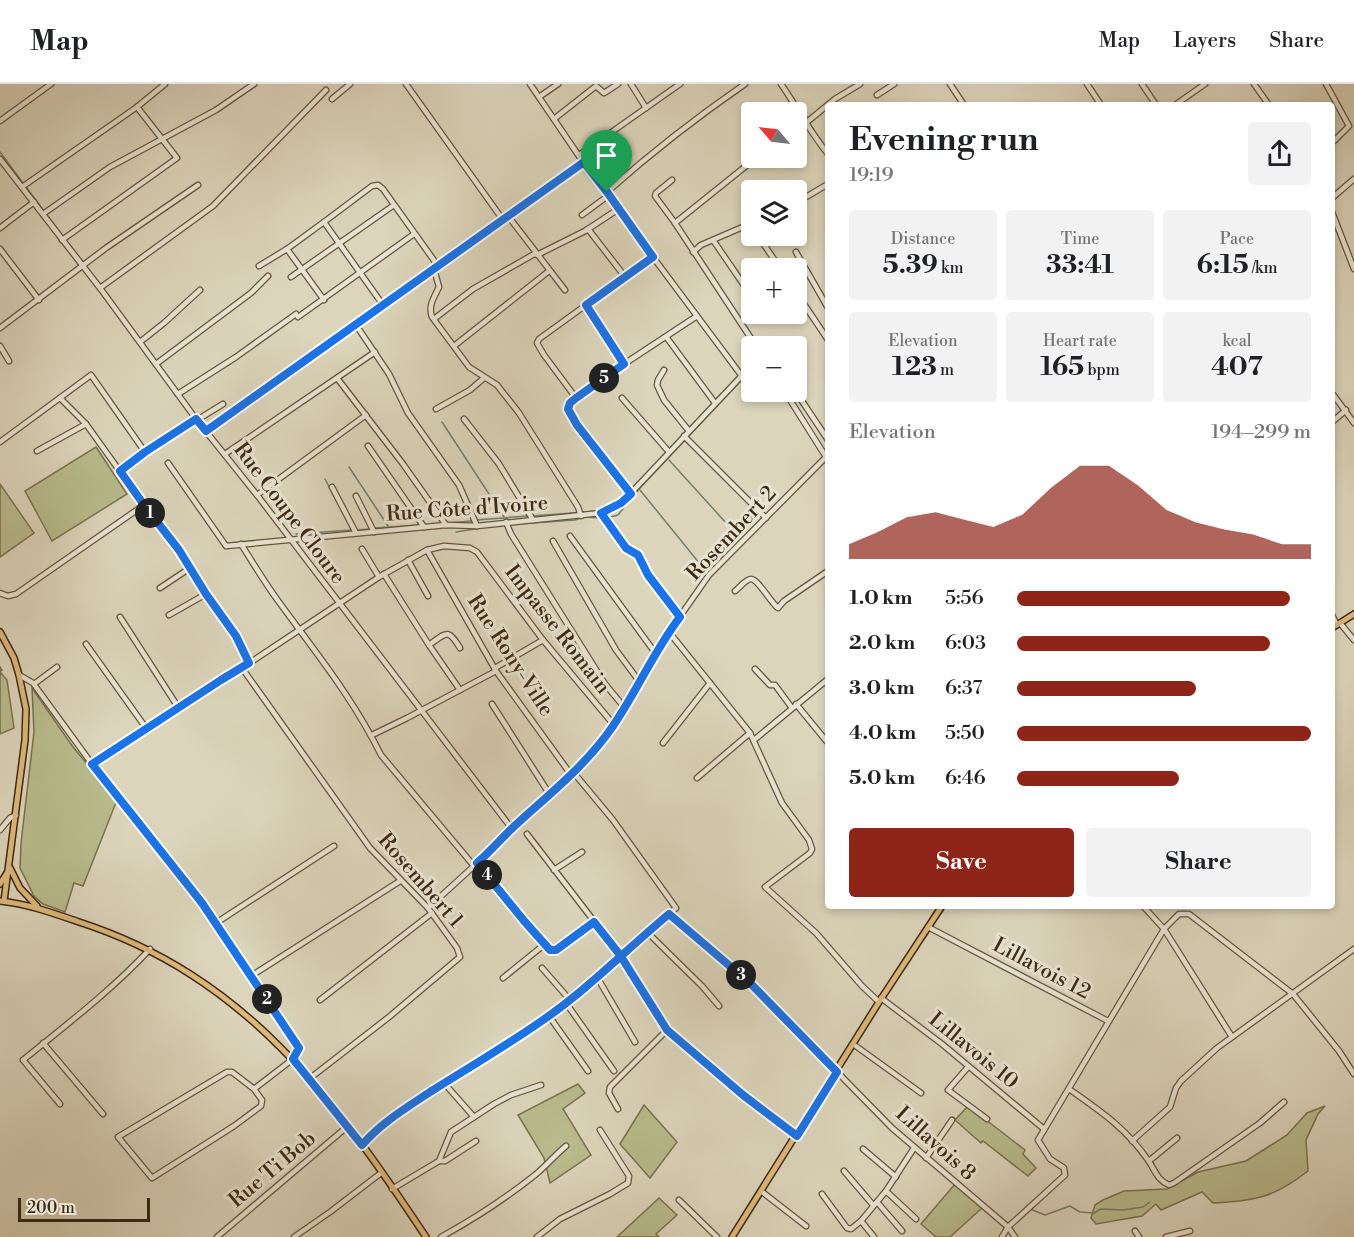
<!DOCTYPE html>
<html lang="en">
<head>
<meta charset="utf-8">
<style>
  body { margin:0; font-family:"Libre Bodoni",serif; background:#f2f2f2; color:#202124; height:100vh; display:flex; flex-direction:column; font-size:22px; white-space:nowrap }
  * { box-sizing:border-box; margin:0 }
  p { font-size:20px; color:#757577 }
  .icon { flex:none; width:33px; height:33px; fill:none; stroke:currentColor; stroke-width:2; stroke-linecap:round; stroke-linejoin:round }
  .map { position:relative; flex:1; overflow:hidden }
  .panel { position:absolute; left:825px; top:18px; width:510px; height:807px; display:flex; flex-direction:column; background:#fff; border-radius:6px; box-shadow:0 3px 9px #0003 }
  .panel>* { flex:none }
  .needle { width:39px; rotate:298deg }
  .tools { position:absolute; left:741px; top:18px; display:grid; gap:12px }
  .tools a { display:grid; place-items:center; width:66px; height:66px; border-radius:6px; background:#fff; box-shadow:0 3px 9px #0003; font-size:30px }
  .scale { position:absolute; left:18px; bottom:15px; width:132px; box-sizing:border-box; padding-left:6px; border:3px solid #3e2a11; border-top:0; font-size:16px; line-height:21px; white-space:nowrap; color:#3e2a11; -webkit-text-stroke:4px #e8e4d3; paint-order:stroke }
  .pin { position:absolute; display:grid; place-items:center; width:51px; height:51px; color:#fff; margin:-62px -26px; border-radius:50% 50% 50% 0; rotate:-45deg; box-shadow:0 0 6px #0007 }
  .pin .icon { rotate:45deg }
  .km { position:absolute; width:30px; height:30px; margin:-15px; border-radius:50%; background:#222; color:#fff; font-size:16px; line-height:30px; text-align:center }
  .round { display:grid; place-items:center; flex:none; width:63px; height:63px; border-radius:6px; background:#f2f2f2 }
  .headline { display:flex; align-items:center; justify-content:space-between; height:102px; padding:0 24px }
  h1 { font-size:33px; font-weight:700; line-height:45px }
  .figures { display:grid; grid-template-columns:repeat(3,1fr); gap:9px; height:102px; padding:6px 24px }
  .figures div { display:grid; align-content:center; border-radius:6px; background:#f2f2f2; text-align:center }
  .figures b { font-size:26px; font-weight:700 }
  .figures small { font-size:16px; font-weight:400 }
  .figures p { font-size:16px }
  .chart { height:168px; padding:12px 24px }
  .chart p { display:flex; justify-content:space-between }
  .chart svg { width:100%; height:108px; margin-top:6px; fill:#8f2418; opacity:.7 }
  .primary-button { display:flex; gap:12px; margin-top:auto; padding:12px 24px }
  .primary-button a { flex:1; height:69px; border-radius:6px; background:#8f2418; color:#fff; font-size:24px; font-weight:700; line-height:69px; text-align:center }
  .primary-button a+a { background:#f2f2f2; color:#202124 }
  ul { padding:0 24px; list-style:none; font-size:20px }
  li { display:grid; grid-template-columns:96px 72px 1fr; align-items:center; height:45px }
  li i { height:15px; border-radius:8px; background:#8f2418 }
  header { display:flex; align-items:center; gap:36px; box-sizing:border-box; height:84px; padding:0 30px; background:#fff; border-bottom:2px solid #e0e0e0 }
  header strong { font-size:28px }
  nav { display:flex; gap:33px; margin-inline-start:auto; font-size:21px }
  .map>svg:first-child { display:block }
</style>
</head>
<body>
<header>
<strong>Map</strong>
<nav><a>Map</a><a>Layers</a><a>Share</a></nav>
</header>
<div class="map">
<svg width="1354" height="1153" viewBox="0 0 1354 1153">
  <rect width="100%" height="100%" fill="#dcd5bc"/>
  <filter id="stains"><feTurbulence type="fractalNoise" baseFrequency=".00333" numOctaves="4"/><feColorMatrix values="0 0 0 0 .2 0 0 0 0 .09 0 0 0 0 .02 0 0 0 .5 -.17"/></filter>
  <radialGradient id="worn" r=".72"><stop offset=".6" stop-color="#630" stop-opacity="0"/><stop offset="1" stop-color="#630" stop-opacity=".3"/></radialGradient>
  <g fill="#b8bb8c" stroke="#7b724e" stroke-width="1.5">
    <polygon points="96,363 127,410 52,457 25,407"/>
    <polygon points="0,400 34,449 0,473"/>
    <polygon points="0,583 2,586 0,588 7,596 14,644 0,650"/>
    <polygon points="32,604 73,663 117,716 83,802 74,799 65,828 43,820 34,812 20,784 21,759 34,648"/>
    <polygon points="578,1000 585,1009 563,1025 591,1071 550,1099 544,1074 518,1031"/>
    <polygon points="644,1021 677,1058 650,1094 620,1060"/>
    <polygon points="968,1022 1025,1066 1023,1070 1036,1084 1028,1092 983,1057 981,1059 955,1036"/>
    <path d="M1325,1022L1318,1030L1306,1056L1308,1087C1272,1115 1256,1116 1213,1119L1202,1108L1161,1126L1156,1120L1142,1132L1096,1140L1091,1134L1095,1121L1103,1116L1124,1107L1167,1105L1198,1088L1246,1077L1287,1051L1307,1029Z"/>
    <polygon points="955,1100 982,1124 950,1153 936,1153 921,1140"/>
    <polygon points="659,1114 677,1131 656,1150 659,1153 617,1153"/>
  </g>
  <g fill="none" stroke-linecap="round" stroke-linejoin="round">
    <g stroke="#708070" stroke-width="1.5">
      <polyline points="0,68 23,99"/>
      <polyline points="26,103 59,147"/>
      <polyline points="442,338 504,433"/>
      <polyline points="669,376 737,451"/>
      <polyline points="349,383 388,442"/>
      <polyline points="325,395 336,416"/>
      <polyline points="640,406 700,480"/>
      <polyline points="533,432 598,427"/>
      <polyline points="607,434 618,431 639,405 749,288"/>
      <polyline points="476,436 528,432"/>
      <polyline points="446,439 472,437"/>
      <polyline points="518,440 575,436 584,433 603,434"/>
      <polyline points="375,444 421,441"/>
      <polyline points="357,446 370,445"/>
      <polyline points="456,448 481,444"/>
      <polyline points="296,450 352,446"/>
      <polyline points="1030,1125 1045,1131 1070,1122 1080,1128 1094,1129 1101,1125 1123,1126 1143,1123 1150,1118"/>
      <polyline points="1008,1140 1020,1129"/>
    </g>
    <g stroke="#66553c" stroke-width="7">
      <g id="minor">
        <polyline points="406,0 503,136"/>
        <polyline points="530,0 583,78 620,124 644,161 741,291"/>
        <polyline points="631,0 646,24"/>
        <path d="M781,0C797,23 810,48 828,70"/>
        <polyline points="950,0 964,21"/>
        <polyline points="1087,0 1101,21"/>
        <polyline points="1142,0 1156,21"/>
        <polyline points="1254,0 1269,21"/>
        <polyline points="1326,0 1349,42 1332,59"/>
        <polyline points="877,11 894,0"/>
        <polyline points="539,13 558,0"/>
        <polyline points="332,15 350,0"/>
        <polyline points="1175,21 1205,0"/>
        <polyline points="554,35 596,2 604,9 618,0"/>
        <polyline points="0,37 51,0"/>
        <polyline points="807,38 835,15 860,0"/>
        <polyline points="796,41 805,35"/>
        <polyline points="579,71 680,0"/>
        <polyline points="0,75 100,204 196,335 257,411 512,745"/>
        <polyline points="672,96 656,109 655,112 675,139"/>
        <polyline points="22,103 137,23 165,0"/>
        <path d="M607,108C651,69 697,33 745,0"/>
        <polyline points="1332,114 1354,95"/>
        <polyline points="796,119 828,100"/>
        <polyline points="1332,128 1354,185"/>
        <polyline points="43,130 110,83 216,26 254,0"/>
        <polyline points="582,131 609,111"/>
        <polyline points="508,132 565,206"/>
        <polyline points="324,138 287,165 324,216"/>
        <polyline points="0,144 34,118"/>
        <polyline points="588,145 626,194"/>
        <polyline points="758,152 780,184"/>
        <polyline points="62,156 177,74 137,23"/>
        <polyline points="713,156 752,213"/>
        <polyline points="0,165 39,216"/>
        <polyline points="693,168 701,161 752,139"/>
        <polyline points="796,168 828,224"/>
        <polyline points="537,171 585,147 620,124"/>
        <polyline points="259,182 287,165"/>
        <path d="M434,185L439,203C434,214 428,221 432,233L469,283L497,301L519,329L578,423L581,432"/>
        <polyline points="291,193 394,121"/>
        <polyline points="100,204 213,122 326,6"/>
        <polyline points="796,208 828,256"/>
        <polyline points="383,221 324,138 372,102 378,101 383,105 438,182"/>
        <polyline points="298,233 414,150"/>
        <polyline points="434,235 473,205 536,169"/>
        <polyline points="356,241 389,290 408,329 459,401 477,442"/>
        <polyline points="0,244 106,164 198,101"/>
        <polyline points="667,254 715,319"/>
        <polyline points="140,258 164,239 200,206"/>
        <polyline points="0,262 9,277"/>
        <polyline points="454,262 549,187"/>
        <polyline points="756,262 675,139 756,74"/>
        <polyline points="156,280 251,209 268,192"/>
        <polyline points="624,280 586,221 653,173"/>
        <polyline points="664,286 658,296 657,301 664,316 689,347"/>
        <polyline points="337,294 403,380 446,441"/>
        <polyline points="793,308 798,311 828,356"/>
        <polyline points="1332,309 1354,339"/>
        <polyline points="178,310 236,273 296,230"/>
        <polyline points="60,314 86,340 144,421 179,466 206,510 236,552 249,579"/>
        <polyline points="576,314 544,271 537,259 539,255 586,221"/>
        <polyline points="622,314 669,368"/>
        <polyline points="436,325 470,306 484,294"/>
        <polyline points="464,335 499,380 533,436"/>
        <polyline points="1332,338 1346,326"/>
        <polyline points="206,347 583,78"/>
        <polyline points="684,352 766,434"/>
        <polyline points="0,358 91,291 145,368"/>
        <polyline points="368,362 424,443"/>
        <polyline points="37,367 86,340"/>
        <polyline points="225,370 375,268"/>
        <polyline points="168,379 226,462 446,441 477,442 601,429 621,419 631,409 752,281"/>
        <polyline points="120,387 145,368 223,320"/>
        <polyline points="332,403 356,449"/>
        <path d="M631,409C618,393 569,338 568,322L624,280L697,232"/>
        <polyline points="257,411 366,331"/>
        <polyline points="356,412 374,448"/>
        <polyline points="601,429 626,464 637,470 648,491 680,533"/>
        <polyline points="506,438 511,450 605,600 624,623"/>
        <polyline points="570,452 656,570"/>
        <polyline points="553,457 616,566 639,597"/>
        <path d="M241,460C253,479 265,499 279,518C316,569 353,614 381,671L474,782"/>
        <polyline points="362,465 379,493"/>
        <polyline points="427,466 496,587 572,692"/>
        <polyline points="408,476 428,512"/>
        <path d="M384,490L429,561C447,548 448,544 460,564"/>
        <polyline points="160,504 190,484"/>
        <path d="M735,507C739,504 746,495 751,495C758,495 771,519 778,524L784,517L828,487"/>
        <polyline points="0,509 8,512 16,510 144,421"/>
        <polyline points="169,531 206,510"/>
        <polyline points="1332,531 1337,541"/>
        <polyline points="120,533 178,623"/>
        <polyline points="1340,539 1354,556"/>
        <polyline points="669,548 750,649 782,719 809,756 812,765 810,769 765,803 816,849 862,902 879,918"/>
        <polyline points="86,560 146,644"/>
        <polyline points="429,561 460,606"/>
        <polyline points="242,584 370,764 428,824 457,864 460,873 389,933 309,995"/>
        <polyline points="495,584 543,556"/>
        <polyline points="755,585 770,601 775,601 792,624"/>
        <polyline points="19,591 33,599 92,680 202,819 299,964 293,975 254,1005 232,988 227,988 118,1053 152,1094 234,1042 261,1022 262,1016 254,1005"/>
        <polyline points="34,600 57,583"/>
        <polyline points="492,620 550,711"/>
        <polyline points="796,620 828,659"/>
        <polyline points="372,651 407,634 496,587"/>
        <polyline points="754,656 828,595"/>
        <polyline points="663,659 710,599"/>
        <polyline points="92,680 221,596 242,584 379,493 427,466 444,462 470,464 477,468 543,556 614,641"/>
        <polyline points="697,694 750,649"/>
        <polyline points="0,746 10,734 16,731"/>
        <polyline points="527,750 620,871 667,946 743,1011 797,1052"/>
        <polyline points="477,779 550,866 556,866 594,838"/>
        <polyline points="554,786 582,768"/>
        <polyline points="1143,822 1164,845 1179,830 1189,830 1293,910 1339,967 1354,990"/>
        <polyline points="428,824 497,761 518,739 572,692 614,641 669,548 709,491 826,373 785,308"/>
        <polyline points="669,830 752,901 892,1044 1008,1143 1015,1153"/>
        <polyline points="216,839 334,762"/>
        <polyline points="928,843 1108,937"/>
        <polyline points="647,848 702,902 719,922"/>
        <polyline points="542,884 570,916"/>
        <polyline points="251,892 400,797"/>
        <polyline points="597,893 635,958"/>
        <polyline points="503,894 545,860"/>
        <polyline points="881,914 942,960 1044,1045"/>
        <polyline points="320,916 432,829"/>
        <polyline points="566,919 614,987"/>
        <polyline points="549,932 588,987"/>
        <polyline points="43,959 103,1030"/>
        <polyline points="853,960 921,1009"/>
        <polyline points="968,983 948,1006 987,1035"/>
        <polyline points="444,999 474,1033"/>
        <path d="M1069,1005C1100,1027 1126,1044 1148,1076C1155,1086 1157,1096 1169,1101L1174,1099L1260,1039L1284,1018"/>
        <path d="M60,1020L23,976C66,941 112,906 150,865"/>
        <polyline points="618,1025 609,1009 610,1003 667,946"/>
        <polyline points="1132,1057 1170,1023 1176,1004 1181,997 1217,964 1354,865"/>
        <polyline points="362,1061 374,1047 403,1026 517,954 566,919 676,824 613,736 574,689"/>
        <polyline points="863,1065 896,1093"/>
        <polyline points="926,1074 952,1036"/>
        <polyline points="439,1077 445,1077 476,1057"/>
        <polyline points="1149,1077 1177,1054"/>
        <polyline points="844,1087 873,1121"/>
        <polyline points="392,1105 439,1077 451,1048 494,1020 511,1011 541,1001"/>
        <polyline points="761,1107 806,1142"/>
        <polyline points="886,1107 916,1135"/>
        <polyline points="822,1110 847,1144 851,1145 861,1137"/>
        <polyline points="679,1116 717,1153"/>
        <polyline points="877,1118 902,1147"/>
        <polyline points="1135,1147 1139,1153"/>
        <polyline points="217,1153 348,1042"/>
        <polyline points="294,1153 330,1128 381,1089"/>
        <path d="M441,1153C474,1135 506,1114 535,1091C546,1082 555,1071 566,1062"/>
        <polyline points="537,1153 560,1135 610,1110 628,1099 629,1092 600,1046"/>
        <polyline points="874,1153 861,1137 886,1107 914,1064"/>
        <polyline points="1002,1153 1008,1143 1065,1091 1064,1084 1050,1075 1038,1056 1164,845 1232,953"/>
        <polyline points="1166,1153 1190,1147"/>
      </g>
    </g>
    <g stroke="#3e2a11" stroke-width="8">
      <g id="major">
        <polyline points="1332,544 1354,530"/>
        <polyline points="0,548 14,574 19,591 26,625 25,656 4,817"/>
        <polyline points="10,784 20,804 37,822"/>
        <polyline points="0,800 7,789"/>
        <path d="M0,817C28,820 53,829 79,838C246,892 333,1013 426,1153"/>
        <polyline points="732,1153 879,918 942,822"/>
      </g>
    </g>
    <use href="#minor" stroke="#e8e4d3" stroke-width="4.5"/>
    <use href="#major" stroke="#deba7e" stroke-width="5"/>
  </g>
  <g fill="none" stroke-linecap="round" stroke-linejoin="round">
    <g stroke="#fff" stroke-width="12">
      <path id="route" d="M607,108L584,78L206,347L196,335L145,368L120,387L144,421L179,466L206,510L236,552L249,579L221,596L92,680L202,819L299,964L293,975L362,1061C381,1039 406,1024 430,1008C468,984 506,962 543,936C588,905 627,865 669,830L752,901L837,988L797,1052L743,1011L667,946L620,871L594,838L556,866H550L525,838L477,779C492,766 505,750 520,737C553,707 587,680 613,642C637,607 654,567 680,533L648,491L638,471L626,464L601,429L621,419L631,410L577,341L568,325L570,319L576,314L624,280L586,221L653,173L607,108"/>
    </g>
    <use href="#route" stroke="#1a73e8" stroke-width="8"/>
  </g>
  <g text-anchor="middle" stroke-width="6" stroke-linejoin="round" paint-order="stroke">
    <g font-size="21" fill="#3e2a11" stroke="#e8e4d3">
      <text transform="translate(467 424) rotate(-4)" y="7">Rue Côte d'Ivoire</text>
      <text transform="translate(290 429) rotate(53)" y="7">Rue Coupe Cloure</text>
      <text transform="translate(731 449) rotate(-47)" y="7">Rosembert 2</text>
      <text transform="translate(558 545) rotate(52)" y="7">Impasse Romain</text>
      <text transform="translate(511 571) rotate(57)" y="7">Rue Rony-Ville</text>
      <text transform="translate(421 796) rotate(49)" y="7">Rosembert 1</text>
      <text transform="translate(1042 884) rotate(28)" y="7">Lillavois 12</text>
      <text transform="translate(974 966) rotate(39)" y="7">Lillavois 10</text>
      <text transform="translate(936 1059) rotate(42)" y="7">Lillavois 8</text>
      <text transform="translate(272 1085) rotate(-40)" y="7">Rue Ti Bob</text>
    </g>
  </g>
  <rect width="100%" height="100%" filter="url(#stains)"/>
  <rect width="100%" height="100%" fill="url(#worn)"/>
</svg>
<div class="tools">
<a><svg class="needle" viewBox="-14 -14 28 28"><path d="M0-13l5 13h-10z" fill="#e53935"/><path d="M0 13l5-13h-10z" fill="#757577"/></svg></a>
<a><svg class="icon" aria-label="layers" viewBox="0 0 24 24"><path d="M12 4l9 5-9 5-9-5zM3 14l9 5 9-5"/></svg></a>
<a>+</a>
<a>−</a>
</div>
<div class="scale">200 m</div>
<div class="pin" style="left:607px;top:108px;background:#1e9e55"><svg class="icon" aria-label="arrive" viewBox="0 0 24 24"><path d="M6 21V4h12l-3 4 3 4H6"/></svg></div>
<b class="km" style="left:150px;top:429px">1</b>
<b class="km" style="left:267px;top:915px">2</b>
<b class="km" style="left:741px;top:891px">3</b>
<b class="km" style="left:487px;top:791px">4</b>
<b class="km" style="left:604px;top:294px">5</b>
<section class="panel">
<div class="headline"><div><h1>Evening run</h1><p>19:19</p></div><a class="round"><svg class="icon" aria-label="share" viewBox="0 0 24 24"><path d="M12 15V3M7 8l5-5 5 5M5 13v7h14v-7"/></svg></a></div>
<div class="figures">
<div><p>Distance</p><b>5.39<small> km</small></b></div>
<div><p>Time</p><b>33:41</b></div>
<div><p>Pace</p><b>6:15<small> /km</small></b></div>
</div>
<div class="figures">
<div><p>Elevation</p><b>123<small> m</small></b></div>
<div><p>Heart rate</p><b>165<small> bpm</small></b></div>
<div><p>kcal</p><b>407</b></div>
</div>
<div class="chart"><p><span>Elevation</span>194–299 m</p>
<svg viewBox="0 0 160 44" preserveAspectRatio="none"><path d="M0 44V38L10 33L20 27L30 25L40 28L50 31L60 26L70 15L80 6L90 6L100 14L110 24L120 29L130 32L140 34L150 38L160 38V44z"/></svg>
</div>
<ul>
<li><b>1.0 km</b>5:56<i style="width:93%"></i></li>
<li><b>2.0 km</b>6:03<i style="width:86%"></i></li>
<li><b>3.0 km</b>6:37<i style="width:61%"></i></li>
<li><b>4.0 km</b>5:50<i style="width:100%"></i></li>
<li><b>5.0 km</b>6:46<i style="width:55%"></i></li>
</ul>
<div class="primary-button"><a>Save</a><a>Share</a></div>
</section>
</div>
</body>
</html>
